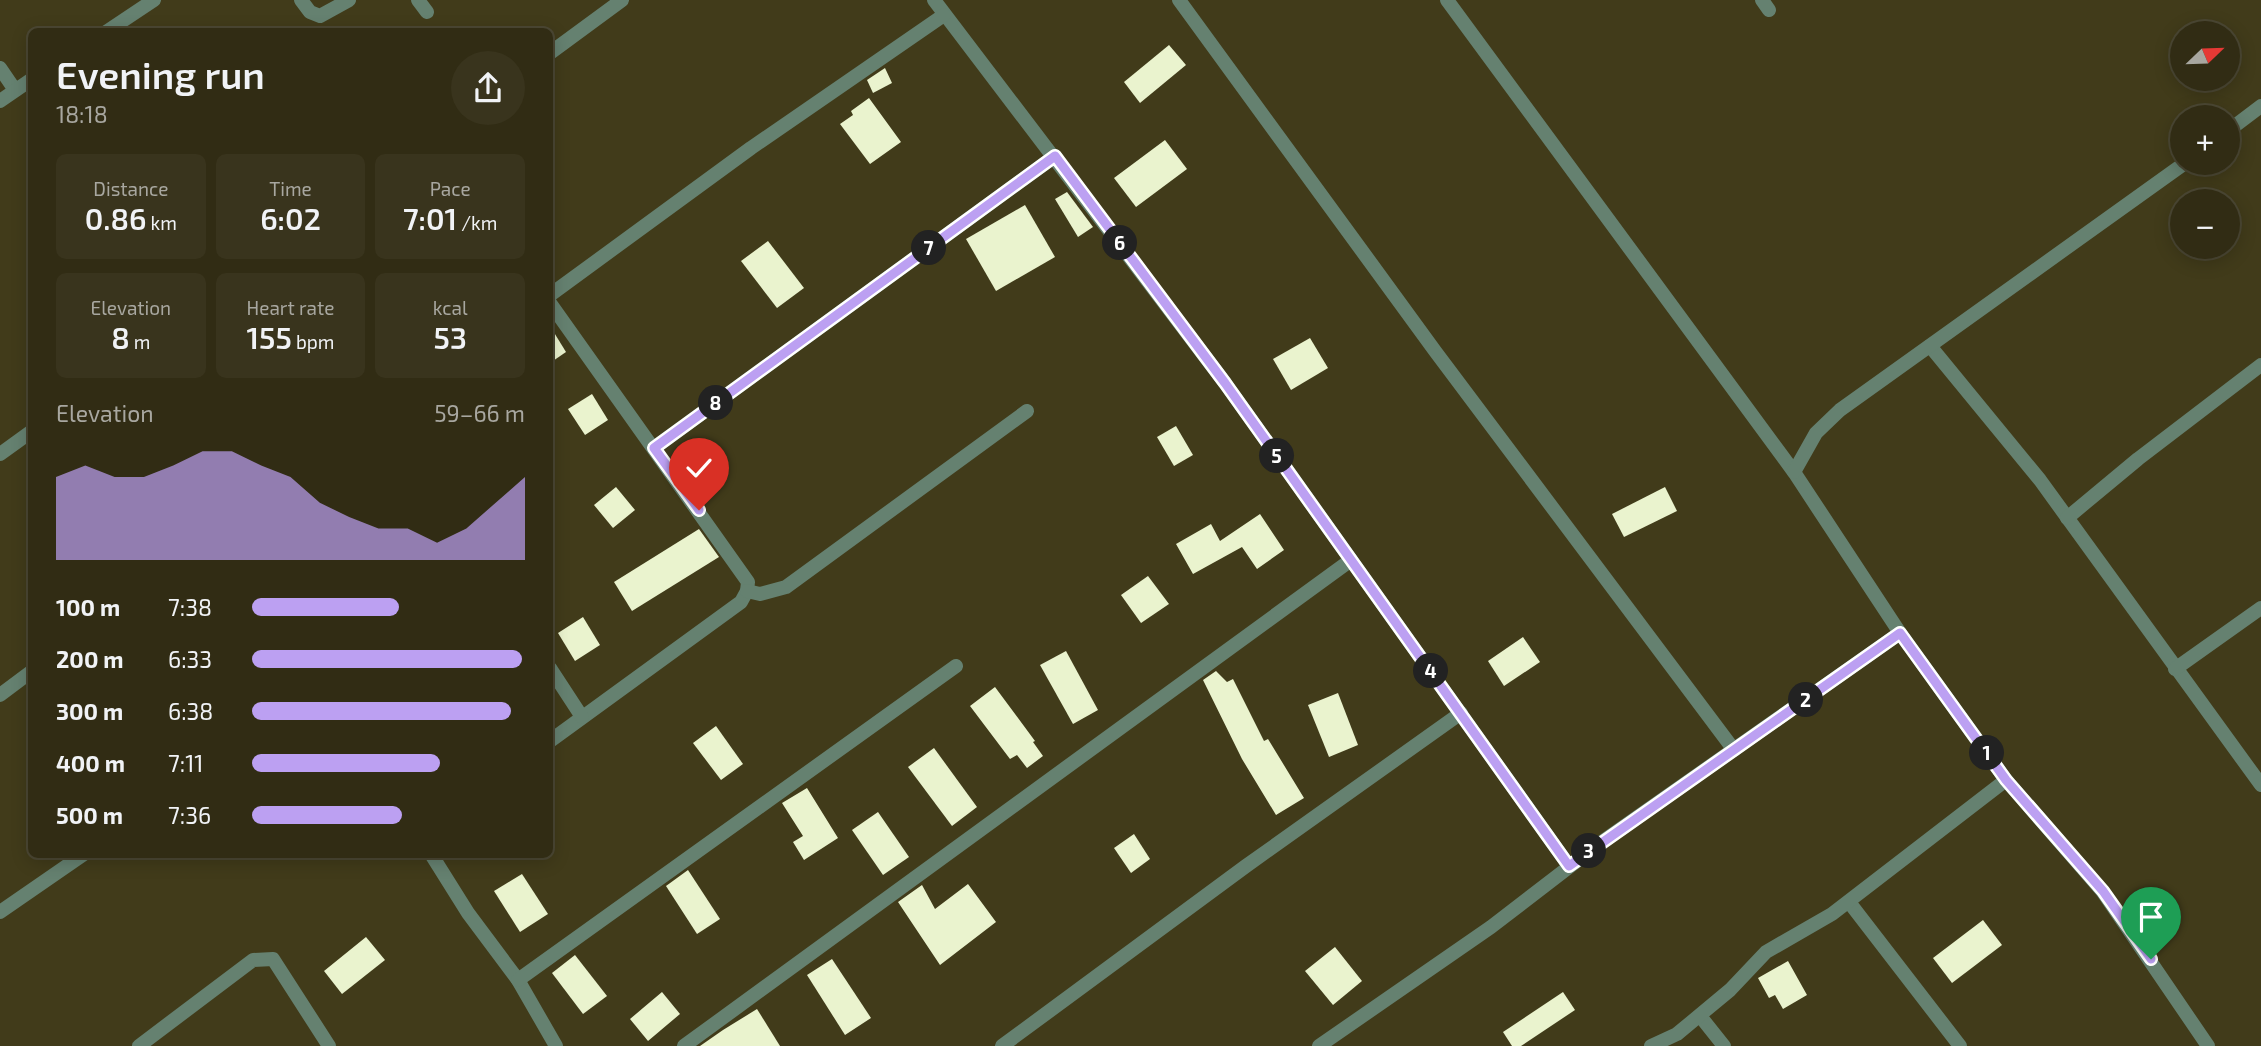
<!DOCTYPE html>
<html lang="en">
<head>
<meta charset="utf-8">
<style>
  body { margin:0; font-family:"Exo 2",sans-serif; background:#39341d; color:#f1f3f6; height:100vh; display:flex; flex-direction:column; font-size:26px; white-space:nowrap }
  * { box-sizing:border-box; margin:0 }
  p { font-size:23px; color:#a8a7a0 }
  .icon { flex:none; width:38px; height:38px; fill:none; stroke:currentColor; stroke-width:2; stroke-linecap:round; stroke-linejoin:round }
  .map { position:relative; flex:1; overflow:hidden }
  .panel { position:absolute; left:28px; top:28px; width:525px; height:830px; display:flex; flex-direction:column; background:#312c14; border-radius:10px; box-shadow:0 4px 18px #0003,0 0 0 2px #4c4834 }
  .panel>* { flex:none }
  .needle { width:46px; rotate:67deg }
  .buttons { position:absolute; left:2170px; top:21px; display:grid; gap:14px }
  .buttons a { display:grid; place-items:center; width:70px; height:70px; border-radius:50%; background:#312c14; box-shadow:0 4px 18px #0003,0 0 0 2px #4c4834; font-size:35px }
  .pin { position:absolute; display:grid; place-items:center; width:60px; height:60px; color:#fff; margin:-72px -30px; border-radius:50% 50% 50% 0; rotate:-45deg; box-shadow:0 0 7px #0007 }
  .pin .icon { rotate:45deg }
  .km { position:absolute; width:35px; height:35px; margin:-18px; border-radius:50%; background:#222; color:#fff; font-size:19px; line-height:35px; text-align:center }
  .round { display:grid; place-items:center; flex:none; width:74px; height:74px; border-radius:37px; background:#39341d }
  .head { display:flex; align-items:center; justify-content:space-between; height:119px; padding:0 28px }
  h1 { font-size:38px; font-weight:600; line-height:52px }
  .stats { display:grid; grid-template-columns:repeat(3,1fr); gap:10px; height:119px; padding:7px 28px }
  .stats div { display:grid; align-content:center; border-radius:10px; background:#39341d; text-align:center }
  .stats b { font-size:30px; font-weight:600 }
  .stats small { font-size:19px; font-weight:400 }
  .stats p { font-size:19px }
  .chart { height:196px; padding:14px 28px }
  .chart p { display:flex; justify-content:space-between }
  .chart svg { width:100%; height:126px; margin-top:7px; fill:#bca0f2; opacity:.7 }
  ul { padding:0 28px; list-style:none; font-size:23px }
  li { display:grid; grid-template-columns:112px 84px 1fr; align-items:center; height:52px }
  li i { height:18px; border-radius:9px; background:#bca0f2 }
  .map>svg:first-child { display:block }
</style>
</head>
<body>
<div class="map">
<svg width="2261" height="1046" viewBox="0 0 2261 1046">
  <rect width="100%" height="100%" fill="#413b1a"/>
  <g fill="#eaf3ce">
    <polygon points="1169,45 1186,65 1140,103 1124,82"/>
    <polygon points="885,68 892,83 873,93 867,80"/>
    <polygon points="869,98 901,142 870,164 840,124 853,115 851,111"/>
    <polygon points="1165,140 1187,169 1136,207 1114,178"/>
    <polygon points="1067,192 1093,227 1078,237 1055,199"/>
    <polygon points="1025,205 1055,257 996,291 966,239"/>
    <polygon points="768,241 804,288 777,308 741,261"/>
    <polygon points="550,326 566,352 550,363"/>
    <polygon points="1310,338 1328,368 1291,390 1273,359"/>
    <polygon points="592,394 608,420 585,435 568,409"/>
    <polygon points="1176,426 1193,455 1174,466 1157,437"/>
    <polygon points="616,487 635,510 613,528 594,505"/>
    <polygon points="1665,487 1677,511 1624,537 1612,514"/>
    <polygon points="1260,514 1284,550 1257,569 1242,547 1193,574 1176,544 1211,524 1220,541"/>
    <polygon points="699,529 719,557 632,611 614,582"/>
    <polygon points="1148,576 1169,604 1141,623 1121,595"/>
    <polygon points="583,617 600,645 575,661 558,633"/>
    <polygon points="1523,637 1540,662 1504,686 1488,661"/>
    <polygon points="1066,651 1098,710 1073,724 1040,665"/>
    <polygon points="1216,671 1227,682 1233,679 1264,741 1268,739 1304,798 1276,815 1242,759 1203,680"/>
    <polygon points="995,687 1035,741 1033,742 1043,756 1027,768 1017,755 1010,759 970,706"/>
    <polygon points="1338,693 1358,745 1329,757 1308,705"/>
    <polygon points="716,726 743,764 721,780 693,743"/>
    <polygon points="934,748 977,807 952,826 908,767"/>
    <polygon points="807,788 838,838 804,860 793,842 803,836 782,803"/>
    <polygon points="878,812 909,857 883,875 852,830"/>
    <polygon points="1134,834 1150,859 1131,873 1114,848"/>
    <polygon points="688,870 720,919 697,934 666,886"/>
    <polygon points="522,874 548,914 520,932 494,891"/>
    <polygon points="968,884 996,922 940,965 898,902 922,885 935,909"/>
    <polygon points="1983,920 2002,945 1952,983 1933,958"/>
    <polygon points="366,937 385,960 342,994 324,971"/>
    <polygon points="1335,947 1362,981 1333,1005 1305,971"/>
    <polygon points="575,955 607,996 583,1014 552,973"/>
    <polygon points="832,959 871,1018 845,1035 807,975"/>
    <polygon points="1788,961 1807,995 1783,1009 1775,995 1769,998 1758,978"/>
    <polygon points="662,992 680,1014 648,1041 630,1019"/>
    <polygon points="1563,992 1575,1010 1521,1046 1512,1046 1503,1032"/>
    <polygon points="757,1009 780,1046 700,1046 723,1030"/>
  </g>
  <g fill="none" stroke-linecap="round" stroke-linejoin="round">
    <g stroke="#658170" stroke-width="14">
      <polyline points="301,0 310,12 320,16 349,0"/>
      <polyline points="418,0 427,12"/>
      <polyline points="934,0 1225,383 1569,866"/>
      <polyline points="1179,0 1435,351 1734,750"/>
      <polyline points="1447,0 1794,472 1900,633 2006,780 2103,892 2208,1046"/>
      <polyline points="1762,0 1769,10"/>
      <polyline points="106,32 154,0"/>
      <polyline points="550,53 622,0"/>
      <polyline points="0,68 15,90"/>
      <polyline points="0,101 32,79"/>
      <polyline points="2228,131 2261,106"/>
      <polyline points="550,295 751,148 944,15"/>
      <polyline points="550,303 748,582 747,591 741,602 550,741"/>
      <polyline points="1930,346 2040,480 2261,785"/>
      <polyline points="654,448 1055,156"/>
      <polyline points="0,454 32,431"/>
      <polyline points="1794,472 1816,433 1840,410 2185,163"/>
      <polyline points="2067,518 2138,459 2261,365"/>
      <polyline points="747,591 760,594 786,587 1027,411"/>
      <polyline points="550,668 582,717"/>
      <polyline points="2175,669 2261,608"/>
      <polyline points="0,695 32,671"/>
      <polyline points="431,854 468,913 518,980 556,1046"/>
      <polyline points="1849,902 1960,1046"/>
      <polyline points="0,912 84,854"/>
      <polyline points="518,980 956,666"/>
      <polyline points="1700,1016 1724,1046"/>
      <polyline points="139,1046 253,960 273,959 329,1046"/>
      <polyline points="684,1046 1351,560"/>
      <polyline points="1002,1046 1246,866 1461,713"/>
      <polyline points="1319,1046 1491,927 1599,844 1900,633"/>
      <polyline points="1651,1046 1677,1034 1730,990 1766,952 1832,914 2006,780"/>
    </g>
  </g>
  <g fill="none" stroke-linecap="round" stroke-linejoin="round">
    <g stroke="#fff" stroke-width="14">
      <polyline id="route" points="699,510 654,448 1055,156 1225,383 1569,866 1900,633 2006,780 2103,891 2151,959"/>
    </g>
    <use href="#route" stroke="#bca0f2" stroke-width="9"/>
  </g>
</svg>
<div class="buttons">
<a><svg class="needle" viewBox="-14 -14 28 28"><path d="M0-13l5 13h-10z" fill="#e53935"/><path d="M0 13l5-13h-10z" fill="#a8a7a0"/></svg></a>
<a>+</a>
<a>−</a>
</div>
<div class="pin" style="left:2151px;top:959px;background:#1e9e55"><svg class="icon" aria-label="arrive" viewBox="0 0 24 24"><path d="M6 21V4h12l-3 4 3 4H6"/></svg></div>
<div class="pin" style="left:699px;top:510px;background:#d93025"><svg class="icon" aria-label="check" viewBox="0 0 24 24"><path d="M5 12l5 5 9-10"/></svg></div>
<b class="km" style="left:1987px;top:753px">1</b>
<b class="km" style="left:1806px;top:700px">2</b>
<b class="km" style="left:1589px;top:851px">3</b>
<b class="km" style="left:1431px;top:671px">4</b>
<b class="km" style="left:1277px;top:456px">5</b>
<b class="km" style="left:1120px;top:243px">6</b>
<b class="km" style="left:929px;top:248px">7</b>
<b class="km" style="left:716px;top:403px">8</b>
<section class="panel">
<div class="head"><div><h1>Evening run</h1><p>18:18</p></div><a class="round"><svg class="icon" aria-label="share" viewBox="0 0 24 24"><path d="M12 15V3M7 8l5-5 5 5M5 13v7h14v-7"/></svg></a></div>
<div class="stats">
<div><p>Distance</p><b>0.86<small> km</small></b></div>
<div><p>Time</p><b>6:02</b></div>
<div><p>Pace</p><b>7:01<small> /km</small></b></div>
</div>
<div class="stats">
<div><p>Elevation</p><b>8<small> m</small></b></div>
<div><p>Heart rate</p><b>155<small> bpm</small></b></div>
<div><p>kcal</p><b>53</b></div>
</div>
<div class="chart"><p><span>Elevation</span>59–66 m</p>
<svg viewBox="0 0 160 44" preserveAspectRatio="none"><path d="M0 44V15L10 11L20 15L30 15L40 11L50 6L60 6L70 11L80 15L90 24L100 29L110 33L120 33L130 38L140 33L150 24L160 15V44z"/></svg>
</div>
<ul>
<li><b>100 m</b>7:38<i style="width:54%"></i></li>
<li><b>200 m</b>6:33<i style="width:99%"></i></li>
<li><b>300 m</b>6:38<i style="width:95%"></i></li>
<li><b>400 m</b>7:11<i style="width:69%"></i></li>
<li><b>500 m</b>7:36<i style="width:55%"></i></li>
</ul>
</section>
</div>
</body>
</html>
